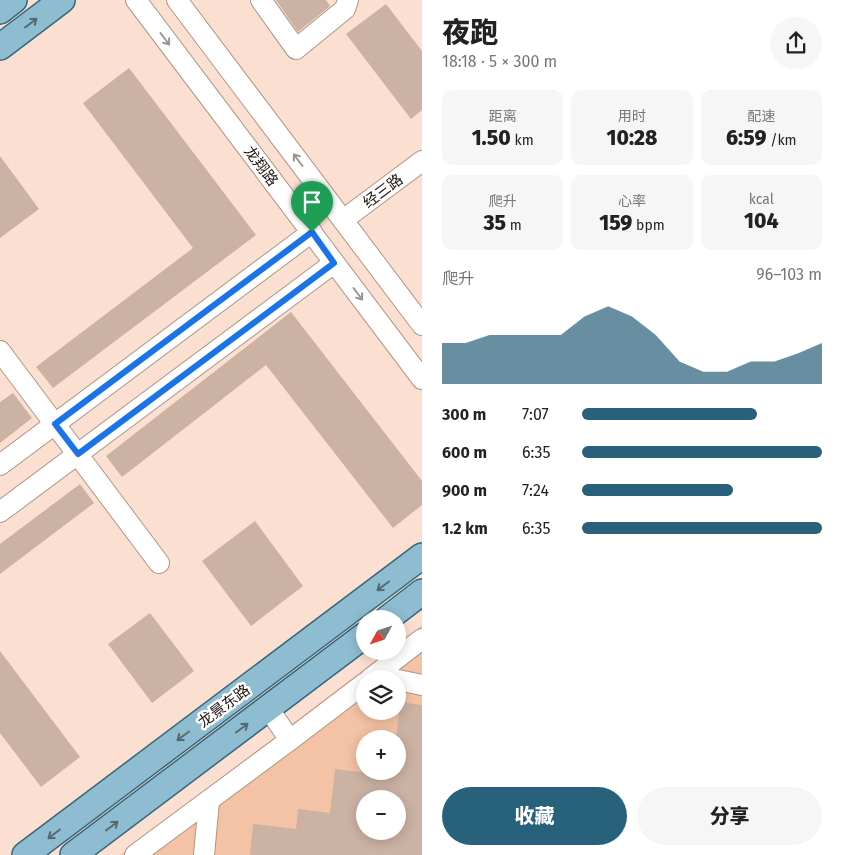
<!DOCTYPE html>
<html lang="zh">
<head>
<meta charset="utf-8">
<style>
  body { margin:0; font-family:"Fira Sans","Noto Sans SC",sans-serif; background:#f6f6f6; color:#222; height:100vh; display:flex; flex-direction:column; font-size:19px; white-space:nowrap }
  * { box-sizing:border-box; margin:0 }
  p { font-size:16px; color:#767676 }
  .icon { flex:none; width:28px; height:28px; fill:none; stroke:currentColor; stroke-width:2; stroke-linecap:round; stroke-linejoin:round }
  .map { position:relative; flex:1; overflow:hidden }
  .details { display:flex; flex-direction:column; background:#fff; width:420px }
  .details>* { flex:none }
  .needle { width:32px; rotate:230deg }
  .tools { position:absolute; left:356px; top:610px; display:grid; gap:10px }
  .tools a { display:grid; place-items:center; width:50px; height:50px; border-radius:50%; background:#fff; box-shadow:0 2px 12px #0003; font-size:25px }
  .pin { position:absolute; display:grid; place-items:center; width:42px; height:42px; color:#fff; margin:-51px -21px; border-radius:50% 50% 50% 0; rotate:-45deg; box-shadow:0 0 5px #0007 }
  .pin .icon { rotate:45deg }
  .round { display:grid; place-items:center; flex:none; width:52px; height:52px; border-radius:26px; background:#f6f6f6 }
  .overview { display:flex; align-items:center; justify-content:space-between; height:85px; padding:0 20px }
  h1 { font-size:28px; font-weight:800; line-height:38px }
  .stats { display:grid; grid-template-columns:repeat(3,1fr); gap:8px; height:85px; padding:5px 20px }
  .stats div { display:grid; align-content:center; border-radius:10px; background:#f6f6f6; text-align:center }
  .stats b { font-size:21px; font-weight:800 }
  .stats small { font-size:14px; font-weight:400 }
  .stats p { font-size:14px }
  .chart { height:140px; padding:10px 20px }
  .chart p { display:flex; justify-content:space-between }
  .chart svg { width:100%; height:90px; margin-top:5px; fill:#28617a; opacity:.7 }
  .primary-button { display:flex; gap:10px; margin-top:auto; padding:10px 20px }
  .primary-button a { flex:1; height:58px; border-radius:30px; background:#28617a; color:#fff; font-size:20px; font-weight:800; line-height:58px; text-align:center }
  .primary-button a+a { background:#f6f6f6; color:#222 }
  ul { padding:0 20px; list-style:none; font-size:16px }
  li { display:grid; grid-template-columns:80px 60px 1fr; align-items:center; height:38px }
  li i { height:12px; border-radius:6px; background:#28617a }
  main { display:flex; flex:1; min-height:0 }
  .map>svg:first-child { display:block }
</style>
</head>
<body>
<main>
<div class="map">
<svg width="422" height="855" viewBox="0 0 422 855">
  <rect width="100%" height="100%" fill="#fbe0d1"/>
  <path fill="#f4c2a5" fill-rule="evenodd" d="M422,625V855H120L388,651H398V644ZM365,679H398V711H365ZM365,739H398V771H365ZM365,799H398V831H365Z"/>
  <g fill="#ccb2a3" fill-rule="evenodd">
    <polygon points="276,0 326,0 330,6 298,32"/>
    <polygon points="386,4 422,51 422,110 411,119 346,34"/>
    <polygon points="129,68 256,235 53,388 36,367 193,248 83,103"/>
    <polygon points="0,156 39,209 0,238"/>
    <polygon points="291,312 422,481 422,505 393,528 266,365 122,477 106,456"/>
    <polygon points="13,393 32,418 0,443 0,402"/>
    <polygon points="80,484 94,503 0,574 0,544"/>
    <polygon points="255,521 303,586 251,626 202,561"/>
    <polygon points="150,613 194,671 152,703 108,644"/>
    <polygon points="0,651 80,757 41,787 0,733"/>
    <path d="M400,702L422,705V855H250L253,824L296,829L298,809L330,813L335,769L369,773V771H398V739H396ZM365,799H398V831H365Z"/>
  </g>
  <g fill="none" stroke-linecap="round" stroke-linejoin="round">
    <g stroke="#ae9586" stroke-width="22">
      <g id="minor">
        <polyline points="136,0 422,379"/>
        <polyline points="177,0 422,325"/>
        <polyline points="261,0 296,49 345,9 348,0"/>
        <polyline points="343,220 422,161"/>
        <polyline points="0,351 159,563"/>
        <polyline points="0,465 312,232"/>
        <polyline points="0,512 334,263"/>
        <polyline points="370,679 422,639"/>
        <polyline points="398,680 422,685"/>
        <polyline points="290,740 365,683"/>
        <polyline points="135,855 290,740 268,708"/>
        <polyline points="204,855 209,801"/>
      </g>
    </g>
    <g stroke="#36667a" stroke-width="28">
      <g id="major">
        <polyline points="0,11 14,0"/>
        <polyline points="0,47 62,0"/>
        <polyline points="387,619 422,592"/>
        <polyline points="25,855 422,556"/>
        <polyline points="73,855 365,635"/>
      </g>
    </g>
    <use href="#minor" stroke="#fff" stroke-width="20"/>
    <use href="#major" stroke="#8ebdd1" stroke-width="25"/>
  </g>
  <defs><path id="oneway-shaft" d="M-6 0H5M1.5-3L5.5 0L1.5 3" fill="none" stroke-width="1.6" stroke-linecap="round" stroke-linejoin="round" transform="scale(1.25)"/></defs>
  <g stroke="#566970">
    <use href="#oneway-shaft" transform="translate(31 23) rotate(-37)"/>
    <use href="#oneway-shaft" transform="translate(383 586) rotate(143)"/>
    <use href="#oneway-shaft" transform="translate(242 728) rotate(-37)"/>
    <use href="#oneway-shaft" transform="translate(183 736) rotate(143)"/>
    <use href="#oneway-shaft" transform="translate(112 826) rotate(-37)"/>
    <use href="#oneway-shaft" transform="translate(54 834) rotate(143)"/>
  </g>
  <g stroke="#9a9693">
    <use href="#oneway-shaft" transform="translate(165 39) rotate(53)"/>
    <use href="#oneway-shaft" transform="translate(298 160) rotate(-127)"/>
    <use href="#oneway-shaft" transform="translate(358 294) rotate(53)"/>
  </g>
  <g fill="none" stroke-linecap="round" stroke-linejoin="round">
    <g stroke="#fff" stroke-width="10">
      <polygon id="route" points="312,232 334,263 78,454 55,424"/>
    </g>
    <use href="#route" stroke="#1a73e8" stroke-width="6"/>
  </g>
  <g text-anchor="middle" stroke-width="5" stroke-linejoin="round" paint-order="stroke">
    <g font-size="15" fill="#1e1510" stroke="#fff">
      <text transform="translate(261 166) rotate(53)" y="5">龙翔路</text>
      <text transform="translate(383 191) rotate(-37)" y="5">经三路</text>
      <text transform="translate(224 706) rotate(-37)" y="5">龙景东路</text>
    </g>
  </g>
</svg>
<div class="tools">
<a><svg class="needle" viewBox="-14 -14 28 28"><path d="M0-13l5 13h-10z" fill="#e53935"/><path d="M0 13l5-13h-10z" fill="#767676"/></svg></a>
<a><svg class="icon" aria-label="layers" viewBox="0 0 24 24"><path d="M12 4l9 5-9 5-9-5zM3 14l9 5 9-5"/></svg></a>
<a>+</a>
<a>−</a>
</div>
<div class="pin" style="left:312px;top:232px;background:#1e9e55"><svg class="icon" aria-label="arrive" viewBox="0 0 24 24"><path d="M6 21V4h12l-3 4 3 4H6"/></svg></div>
</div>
<section class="details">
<div class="overview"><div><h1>夜跑</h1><p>18:18 · 5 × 300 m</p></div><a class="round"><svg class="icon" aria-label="share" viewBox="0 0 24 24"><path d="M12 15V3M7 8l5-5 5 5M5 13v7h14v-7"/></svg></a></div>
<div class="stats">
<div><p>距离</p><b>1.50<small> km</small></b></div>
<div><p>用时</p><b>10:28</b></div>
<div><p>配速</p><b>6:59<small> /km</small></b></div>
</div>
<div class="stats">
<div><p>爬升</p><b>35<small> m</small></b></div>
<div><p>心率</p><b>159<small> bpm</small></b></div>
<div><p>kcal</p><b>104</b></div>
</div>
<div class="chart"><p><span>爬升</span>96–103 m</p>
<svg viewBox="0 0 160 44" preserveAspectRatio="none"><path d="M0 44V24L10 24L20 20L30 20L40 20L50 20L60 11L70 6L80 11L90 20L100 33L110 38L120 38L130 33L140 33L150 29L160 24V44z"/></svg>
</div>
<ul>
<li><b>300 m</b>7:07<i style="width:73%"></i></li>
<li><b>600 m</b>6:35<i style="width:100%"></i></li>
<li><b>900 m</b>7:24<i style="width:63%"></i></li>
<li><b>1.2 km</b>6:35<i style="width:100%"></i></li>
</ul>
<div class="primary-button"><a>收藏</a><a>分享</a></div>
</section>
</main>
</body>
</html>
